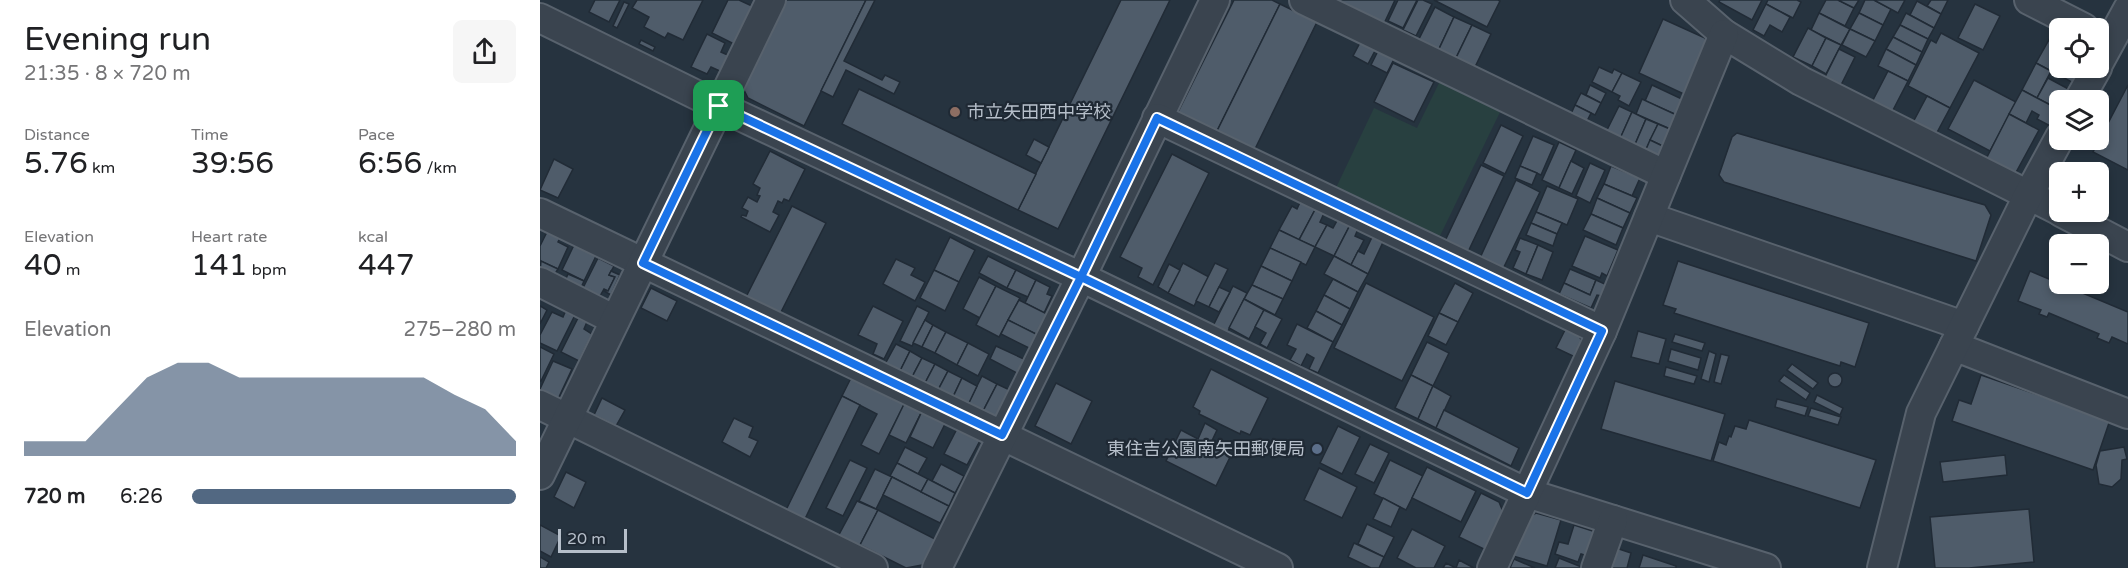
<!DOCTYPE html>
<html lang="en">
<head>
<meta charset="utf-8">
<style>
  body { margin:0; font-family:"Varela Round","Noto Sans JP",sans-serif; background:#f6f6f6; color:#202124; height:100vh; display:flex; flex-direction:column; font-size:22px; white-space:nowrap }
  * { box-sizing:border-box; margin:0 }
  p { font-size:20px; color:#757577 }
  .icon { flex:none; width:33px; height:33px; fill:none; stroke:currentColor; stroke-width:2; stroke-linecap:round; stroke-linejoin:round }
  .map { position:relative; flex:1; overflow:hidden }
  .drawer { display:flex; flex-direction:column; background:#fff; width:540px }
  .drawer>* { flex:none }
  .controls { position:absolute; left:1509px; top:18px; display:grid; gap:12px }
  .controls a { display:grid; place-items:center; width:60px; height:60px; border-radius:9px; background:#fff; box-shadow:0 3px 9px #0003; font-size:30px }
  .scale { position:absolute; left:18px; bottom:15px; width:69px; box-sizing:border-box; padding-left:6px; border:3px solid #b6bfca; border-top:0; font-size:16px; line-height:21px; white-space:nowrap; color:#b6bfca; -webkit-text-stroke:4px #1f2934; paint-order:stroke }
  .pin { position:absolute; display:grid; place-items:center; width:51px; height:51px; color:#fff; margin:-26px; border-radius:12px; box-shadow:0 3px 9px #0006 }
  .round { display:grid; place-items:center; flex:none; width:63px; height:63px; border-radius:9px; background:#f6f6f6 }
  .head { display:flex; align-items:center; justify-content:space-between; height:102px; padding:0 24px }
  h1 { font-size:33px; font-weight:600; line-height:45px }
  .metrics { display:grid; grid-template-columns:repeat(3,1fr); gap:9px; height:102px; padding:6px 24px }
  .metrics div { display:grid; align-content:center }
  .metrics b { font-size:30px; font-weight:600 }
  .metrics small { font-size:16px; font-weight:400 }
  .metrics p { font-size:16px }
  .chart { height:168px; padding:12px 24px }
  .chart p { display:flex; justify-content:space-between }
  .chart svg { width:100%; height:108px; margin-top:6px; fill:#526882; opacity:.7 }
  ul { padding:0 24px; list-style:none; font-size:20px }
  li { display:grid; grid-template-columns:96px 72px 1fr; align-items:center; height:45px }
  li i { height:15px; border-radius:8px; background:#526882 }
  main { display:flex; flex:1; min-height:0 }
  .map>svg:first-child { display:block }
</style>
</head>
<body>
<main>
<section class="drawer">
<div class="head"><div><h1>Evening run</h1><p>21:35 · 8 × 720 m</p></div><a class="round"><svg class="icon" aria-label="share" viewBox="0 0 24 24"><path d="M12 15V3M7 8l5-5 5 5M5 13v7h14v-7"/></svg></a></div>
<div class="metrics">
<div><p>Distance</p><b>5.76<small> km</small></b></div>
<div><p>Time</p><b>39:56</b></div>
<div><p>Pace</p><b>6:56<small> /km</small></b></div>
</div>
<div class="metrics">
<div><p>Elevation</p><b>40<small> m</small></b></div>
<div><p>Heart rate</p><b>141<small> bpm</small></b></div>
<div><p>kcal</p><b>447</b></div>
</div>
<div class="chart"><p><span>Elevation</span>275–280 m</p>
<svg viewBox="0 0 160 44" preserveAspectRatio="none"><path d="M0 44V38L10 38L20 38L30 25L40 12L50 6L60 6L70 12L80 12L90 12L100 12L110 12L120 12L130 12L140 19L150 25L160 38V44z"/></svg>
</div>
<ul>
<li><b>720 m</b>6:26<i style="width:100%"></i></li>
</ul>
</section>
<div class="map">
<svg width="1588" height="568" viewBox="0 0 1588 568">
  <rect width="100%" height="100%" fill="#26333f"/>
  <polygon fill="#284040" points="901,79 962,108 898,240 795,190 834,108 877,128"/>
  <g fill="#4f5c6a" stroke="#212b36" stroke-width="1.5">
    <polygon points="55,0 80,0 69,22 49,12"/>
    <polygon points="97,0 163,0 143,40 128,33 125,38 104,27 109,17 92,8"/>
    <polygon points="188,0 199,0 212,6 194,44 172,33"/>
    <polygon points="245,0 326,0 264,126 208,98 202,86"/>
    <polygon points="326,0 335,0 304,61 342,80 345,75 360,82 354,94 306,70 293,97 281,91"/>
    <polygon points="581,0 630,0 518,229 478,210"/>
    <polygon points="694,0 732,0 740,4 677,131 638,112"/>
    <polygon points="785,0 855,0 842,28"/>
    <polygon points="858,0 877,0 863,28 848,21"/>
    <polygon points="878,0 883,0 892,4 876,36 863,30"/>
    <polygon points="894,0 958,0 960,1 947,27"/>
    <polygon points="1180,0 1222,0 1212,20 1179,2"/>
    <polygon points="1228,0 1257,0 1261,2 1253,18 1226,4"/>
    <polygon points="1286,0 1298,0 1314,8 1305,26 1279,13"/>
    <polygon points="1298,0 1319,0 1314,8"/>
    <polygon points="1325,0 1334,0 1351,9 1343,25 1319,13"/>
    <polygon points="1334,0 1365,0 1358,13"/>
    <polygon points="1391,0 1408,0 1401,14 1387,6"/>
    <polygon points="1377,1 1401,14 1394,28 1370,15"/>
    <polygon points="84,2 89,4 77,28 73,26"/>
    <polygon points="740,4 777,22 714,151 677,131"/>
    <polygon points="1226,4 1250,17 1242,32 1230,25 1224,36 1213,30"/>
    <polygon points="1435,4 1460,16 1443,50 1418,38"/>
    <polygon points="895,7 914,17 898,51 878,41"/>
    <polygon points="1279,13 1310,29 1301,45 1271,30"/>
    <polygon points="1319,13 1343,25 1335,41 1310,29"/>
    <polygon points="1366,13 1394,28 1388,39 1360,25"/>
    <polygon points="914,17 932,25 915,60 898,51"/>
    <polygon points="1123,19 1165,38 1169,50 1148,96 1099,73"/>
    <polygon points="932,25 951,34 934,69 915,60"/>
    <polygon points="1360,25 1388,39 1382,52 1353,37"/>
    <polygon points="1268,28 1286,38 1272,66 1253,57"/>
    <polygon points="1310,29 1335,41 1326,57 1302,45"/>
    <polygon points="1401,33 1439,53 1410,108 1368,86 1391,40 1396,43"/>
    <polygon points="167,34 185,43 181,52 190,56 182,72 171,67 167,74 151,67"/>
    <polygon points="1353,37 1382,52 1376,65 1346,49"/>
    <polygon points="1286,38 1301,45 1286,74 1272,66"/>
    <polygon points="1510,38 1520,43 1520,65 1515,73 1496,63"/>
    <polygon points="822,39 837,47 828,64 813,56"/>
    <polygon points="101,40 115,47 113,51 99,44"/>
    <polygon points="840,47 856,55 847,73 831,65"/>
    <polygon points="1299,49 1315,57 1301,85 1285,77"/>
    <polygon points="1346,49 1376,65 1368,81 1338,66"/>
    <polygon points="853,63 894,82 874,122 834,102"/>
    <polygon points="1496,63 1511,71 1497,98 1482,90"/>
    <polygon points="1520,65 1520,68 1549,68 1539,86 1515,73"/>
    <polygon points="1059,67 1072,73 1074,69 1082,73 1072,92 1052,82"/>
    <polygon points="1348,71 1368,81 1352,112 1332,102"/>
    <polygon points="1082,73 1101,82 1089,106 1078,100 1080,96 1072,92"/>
    <polygon points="1508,78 1534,92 1530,100 1520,100 1520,110 1497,98"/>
    <polygon points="1434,80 1476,102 1450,151 1408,129"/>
    <polygon points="1050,85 1066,93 1061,103 1046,95"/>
    <polygon points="1112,85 1144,100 1137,115 1105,101"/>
    <polygon points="1588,85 1588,170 1553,152"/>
    <polygon points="319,89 496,174 478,210 302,124"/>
    <polygon points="1482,90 1518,109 1515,114 1520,118 1514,128 1497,119 1499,115 1492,111 1486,123 1469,114"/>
    <polygon points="1041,93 1061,103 1055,115 1035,105"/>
    <polygon points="1387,96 1410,108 1394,138 1371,126"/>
    <polygon points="1102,99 1143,118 1137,132 1096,114"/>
    <polygon points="1035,105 1051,113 1046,123 1030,116"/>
    <polygon points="1079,106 1092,112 1080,139 1066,132"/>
    <polygon points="1092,112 1106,119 1093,149 1078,143"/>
    <polygon points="1469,114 1499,130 1474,176 1445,161"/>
    <polygon points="1106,119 1118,124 1104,154 1093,149"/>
    <polygon points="1118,124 1137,132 1129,149 1110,140"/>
    <polygon points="961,125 983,136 965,174 943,163"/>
    <polygon points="1197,133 1445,205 1451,215 1436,261 1184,182 1179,175 1192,137"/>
    <polygon points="993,136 1014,145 1001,175 980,166"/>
    <polygon points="494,139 509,147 501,163 486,155"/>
    <polygon points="1110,140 1129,149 1123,163 1104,154"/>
    <polygon points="1019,142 1036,150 1019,188 1002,180"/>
    <polygon points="230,151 265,169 249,201 244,199 242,203 238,201 233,212 239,215 230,232 201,217 202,215 206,216 208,211 202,208 208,197 217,202 220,196 217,195 220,188 213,184"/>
    <polygon points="632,154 669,173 613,285 598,277 602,268 580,257"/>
    <polygon points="14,159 33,169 18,198 0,190"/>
    <polygon points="1031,161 1044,168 1032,194 1019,188"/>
    <polygon points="1050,163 1065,170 1050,203 1036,196"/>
    <polygon points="941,165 964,176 927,254 904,243"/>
    <polygon points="980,166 997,173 992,185 975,178"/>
    <polygon points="1071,166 1100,178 1092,196 1064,184"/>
    <polygon points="976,180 1000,192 962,271 939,260"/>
    <polygon points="1064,184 1097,198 1090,213 1057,198"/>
    <polygon points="1007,186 1038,199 1027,225 996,212"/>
    <polygon points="762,198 777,206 759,240 739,230 752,206 757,209"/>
    <polygon points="1057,198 1090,213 1083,228 1051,214"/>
    <polygon points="252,206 286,223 239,316 205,299"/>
    <polygon points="777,206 785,211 780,222 787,225 775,247 759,240"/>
    <polygon points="996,212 1022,223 1017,234 991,223"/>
    <polygon points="1051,214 1083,228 1076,245 1043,230"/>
    <polygon points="798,219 810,225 794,256 775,247 787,225 793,228"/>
    <polygon points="991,223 1017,234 1013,246 986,235"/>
    <polygon points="810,225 818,229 815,236 824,240 811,265 794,256"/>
    <polygon points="739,230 775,247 766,265 730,248"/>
    <polygon points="7,232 20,238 18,242 28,247 18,269 0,261 0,246"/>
    <polygon points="834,233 845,238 828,274 811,265 818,251 824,254"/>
    <polygon points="1045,236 1078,250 1067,276 1062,273 1060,278 1032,266"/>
    <polygon points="410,237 435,250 419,282 394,270"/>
    <polygon points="980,238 998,245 986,274 973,268 980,252 975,250"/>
    <polygon points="34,245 56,256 44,281 22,270"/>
    <polygon points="998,245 1013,252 1002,280 986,274"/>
    <polygon points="730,248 761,262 752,281 721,266"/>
    <polygon points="448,256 476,270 467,288 439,273"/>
    <polygon points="794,256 828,274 818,292 784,274"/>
    <polygon points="58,258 74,266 69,275 75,277 68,291 64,289 60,296 43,288"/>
    <polygon points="356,259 375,268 371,275 385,282 375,301 343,284"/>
    <polygon points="1,261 18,269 13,277 0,271"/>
    <polygon points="1138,261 1329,323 1315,367 1301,362 1300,366 1134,313 1136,309 1123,305"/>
    <polygon points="643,263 669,277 654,306 628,293"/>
    <polygon points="675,263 688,269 669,307 656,301"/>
    <polygon points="629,264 640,270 628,293 618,287"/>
    <polygon points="721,266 752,281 743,299 712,285"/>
    <polygon points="1030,269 1056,280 1050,295 1024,283"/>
    <polygon points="394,270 419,282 405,311 380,298"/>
    <polygon points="476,270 496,280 488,297 467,288"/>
    <polygon points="71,271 80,275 71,295 64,291 65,290 68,291 75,277 69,275"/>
    <polygon points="1490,271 1588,312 1588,344 1572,337 1569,343 1557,338 1559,334 1509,313 1507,317 1499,314 1501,310 1478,301"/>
    <polygon points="28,274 44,281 40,290 24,283"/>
    <polygon points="439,277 456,286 440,318 423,309"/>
    <polygon points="793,279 818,292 810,309 784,295"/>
    <polygon points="496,280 510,287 507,294 512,296 504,313 485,303"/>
    <polygon points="1056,280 1067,285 1062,296 1057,295 1051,308 1019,294 1024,283 1050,295"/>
    <polygon points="826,283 894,317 862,381 794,348"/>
    <polygon points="915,283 933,293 918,322 899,313"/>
    <polygon points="712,285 743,299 735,315 704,299"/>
    <polygon points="456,286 480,298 459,337 436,325"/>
    <polygon points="693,286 707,293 687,333 673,326"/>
    <polygon points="679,287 690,292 679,312 669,307"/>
    <polygon points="111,288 137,301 127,321 101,308"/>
    <polygon points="784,295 810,309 802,325 776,311"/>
    <polygon points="704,299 724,310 709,339 689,328"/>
    <polygon points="479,300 509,315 498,335 468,320"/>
    <polygon points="0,306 7,310 0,324"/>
    <polygon points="333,306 363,321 344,359 333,354 337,344 318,335"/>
    <polygon points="377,306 389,312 372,346 360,341"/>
    <polygon points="26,310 35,315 17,351 0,343 0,335 12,312 23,317"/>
    <polygon points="724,310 742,319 727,348 720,344 726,333 715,327"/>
    <polygon points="776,311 802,325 793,342 767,328"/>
    <polygon points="899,313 918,322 906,345 888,336"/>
    <polygon points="38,318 47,322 44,329 52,334 39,361 21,352"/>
    <polygon points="385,320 393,325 382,347 373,343"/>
    <polygon points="468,320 498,335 491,349 461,334"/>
    <polygon points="757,324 793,342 778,373 769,369 774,358 767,354 761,366 750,360 756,349 747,345"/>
    <polygon points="393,325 406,332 395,353 382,347"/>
    <polygon points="1027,326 1037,331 1042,342 1035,357 1016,348"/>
    <polygon points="1098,331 1126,339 1119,364 1091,357"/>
    <polygon points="406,332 428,343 417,365 395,353"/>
    <polygon points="1135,334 1165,343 1162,351 1132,342"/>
    <polygon points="887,342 909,353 893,386 871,375"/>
    <polygon points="428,343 449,354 438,376 417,365"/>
    <polygon points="356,344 370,351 359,373 344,366"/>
    <polygon points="456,346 486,360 479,374 450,359"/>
    <polygon points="0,347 14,354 1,381 0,381"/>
    <polygon points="1131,349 1161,358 1158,370 1128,361"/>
    <polygon points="370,351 382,358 371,379 359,373"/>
    <polygon points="1169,351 1176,354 1169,382 1161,379"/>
    <polygon points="1181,354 1189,356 1181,384 1174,382"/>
    <polygon points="382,358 395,364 384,385 371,379"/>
    <polygon points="13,361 32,369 18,399 0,394 0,389"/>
    <polygon points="395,364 408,371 397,392 384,385"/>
    <polygon points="1252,364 1278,383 1273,389 1247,370"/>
    <polygon points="1126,367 1157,376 1154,384 1124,376"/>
    <polygon points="671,369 728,398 710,435 701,431 700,434 659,414 660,411 653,407"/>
    <polygon points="408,371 422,378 412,399 397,392"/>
    <circle cx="1295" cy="380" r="7"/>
    <polygon points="871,375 893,386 878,419 855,408"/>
    <polygon points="1244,375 1270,393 1266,400 1239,381"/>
    <polygon points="1441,375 1570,420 1553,470 1412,421 1419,400 1431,404"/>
    <polygon points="312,376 365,403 339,454 321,445 337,414 302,396"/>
    <polygon points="442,376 457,384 440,417 425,410"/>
    <polygon points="422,378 437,386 427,407 412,399"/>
    <polygon points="1075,381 1185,414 1171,461 1061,429"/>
    <polygon points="516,383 552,401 531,444 495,426"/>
    <polygon points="457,384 472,391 457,421 440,417"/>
    <polygon points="893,386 911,396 896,428 878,419"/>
    <polygon points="1277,395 1303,408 1300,415 1274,402"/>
    <polygon points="302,396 320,405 263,523 244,514"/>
    <polygon points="62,398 85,410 76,426 54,415"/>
    <polygon points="1237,399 1268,407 1265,416 1235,407"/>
    <polygon points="366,400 383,409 366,443 349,435"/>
    <polygon points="1271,408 1301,417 1298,425 1268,416"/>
    <polygon points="383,409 409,416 393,448 370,437"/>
    <polygon points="904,410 979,448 971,466 896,428"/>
    <polygon points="194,418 213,427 209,437 218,441 210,457 182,442"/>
    <polygon points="1209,420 1336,460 1320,508 1173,461 1179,442 1186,445 1189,436 1191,437 1195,426 1206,429"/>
    <polygon points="420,423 443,435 427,465 404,454"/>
    <polygon points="665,423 677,430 670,445 691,455 676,486 626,461 641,430 658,439"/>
    <polygon points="798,426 820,437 802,474 780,463"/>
    <polygon points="830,444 849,453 834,483 815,474"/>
    <polygon points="365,447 387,458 378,474 357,463"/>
    <polygon points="1584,447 1587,459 1582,460 1581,479 1572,487 1559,484 1556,465 1560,451"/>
    <polygon points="1465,455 1467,475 1403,482 1400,462"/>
    <polygon points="310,460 327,468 303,516 286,508"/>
    <polygon points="850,460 883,476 866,510 834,494"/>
    <polygon points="357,463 388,479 381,492 350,476"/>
    <polygon points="401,464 424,476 415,493 392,481"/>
    <polygon points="887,467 936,491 921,522 872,498"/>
    <polygon points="779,468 817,487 802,518 764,500"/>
    <polygon points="335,469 352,477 336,509 319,501"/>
    <polygon points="26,472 46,482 34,508 14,497"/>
    <polygon points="352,477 409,506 400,523 343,495"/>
    <polygon points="388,479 415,493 409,506 381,492"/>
    <polygon points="941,493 959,502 966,519 950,552 919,537"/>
    <polygon points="843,498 860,507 851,527 833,519"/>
    <polygon points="317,501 338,510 316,553 295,542"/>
    <polygon points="1489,509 1494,562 1429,568 1395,568 1390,517"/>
    <polygon points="338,510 395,539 382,565 366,568 320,545"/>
    <polygon points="996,513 1021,520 1007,566 973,556 984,520"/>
    <polygon points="827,524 854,537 844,557 818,544"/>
    <polygon points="0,525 21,536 11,557 0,551"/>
    <polygon points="1034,525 1062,534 1054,558 1041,554 1038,562 1015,554 1019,542 1028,544"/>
    <polygon points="872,529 905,546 894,568 876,568 857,558"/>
    <polygon points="814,543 844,557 839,568 831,568 808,557"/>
    <polygon points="1070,546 1091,553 1087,568 1064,568"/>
    <polygon points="1103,555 1136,566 1136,568 1099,568"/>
    <polygon points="0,557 9,562 6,568 0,568"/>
    <polygon points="1019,558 1044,568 1015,568"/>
    <polygon points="974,559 995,568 970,568"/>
    <polygon points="919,560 934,568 903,568 906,563 916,568"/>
  </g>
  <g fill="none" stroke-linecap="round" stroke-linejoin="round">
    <g stroke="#58626d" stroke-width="32">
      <g id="minor">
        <polyline points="764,0 1126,175"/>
        <polyline points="1145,0 1184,34 1261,81 1520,211"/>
        <polyline points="1489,0 1544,28"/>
        <polyline points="0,18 179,106 541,277 675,0"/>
        <polyline points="1558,64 1588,9"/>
        <polyline points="1539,100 1557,68"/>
        <polyline points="617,118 1062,331"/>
        <polyline points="1521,212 1588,247"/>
        <polyline points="0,213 738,568"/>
        <polyline points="1109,217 1424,326"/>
        <polyline points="0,282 75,320"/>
        <polyline points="1414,346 1588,414"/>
        <polyline points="0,405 333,568"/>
        <polyline points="0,475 231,0"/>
        <polyline points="397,568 541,277 987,493 1226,568"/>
        <polyline points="952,568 1062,331 1184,34"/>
        <polyline points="1056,568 1073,520"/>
        <polyline points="1342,568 1381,413 1489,194 1520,137"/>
      </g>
    </g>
    <use href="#minor" stroke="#3a444f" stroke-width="28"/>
  </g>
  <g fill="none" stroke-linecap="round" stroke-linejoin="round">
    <g stroke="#fff" stroke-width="12">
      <polyline id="route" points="179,106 103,263 462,435 541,277 617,118 1062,331 987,493 541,277 179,106"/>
    </g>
    <use href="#route" stroke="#1a73e8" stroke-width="8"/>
  </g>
  <circle fill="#8d6e63" stroke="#1f2934" stroke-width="2" cx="415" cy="112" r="6"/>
  <circle fill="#5c6f8a" stroke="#1f2934" stroke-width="2" cx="777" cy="449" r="6"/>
  <g text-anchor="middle" stroke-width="4.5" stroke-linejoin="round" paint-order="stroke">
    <g font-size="18" fill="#b6bfca" stroke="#1f2934" text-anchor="start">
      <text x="427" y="118">市立矢田西中学校</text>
      <text x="765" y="455" text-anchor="end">東住吉公園南矢田郵便局</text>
    </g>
  </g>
</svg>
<div class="controls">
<a><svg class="icon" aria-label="locate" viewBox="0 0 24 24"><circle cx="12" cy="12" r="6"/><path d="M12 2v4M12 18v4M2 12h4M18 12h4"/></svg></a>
<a><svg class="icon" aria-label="layers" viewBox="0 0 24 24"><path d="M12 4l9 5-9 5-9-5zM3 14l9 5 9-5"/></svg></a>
<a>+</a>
<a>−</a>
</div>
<div class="scale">20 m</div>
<div class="pin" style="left:179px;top:106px;background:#1e9e55"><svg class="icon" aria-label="arrive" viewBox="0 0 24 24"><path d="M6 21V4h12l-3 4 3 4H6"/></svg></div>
</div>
</main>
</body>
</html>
